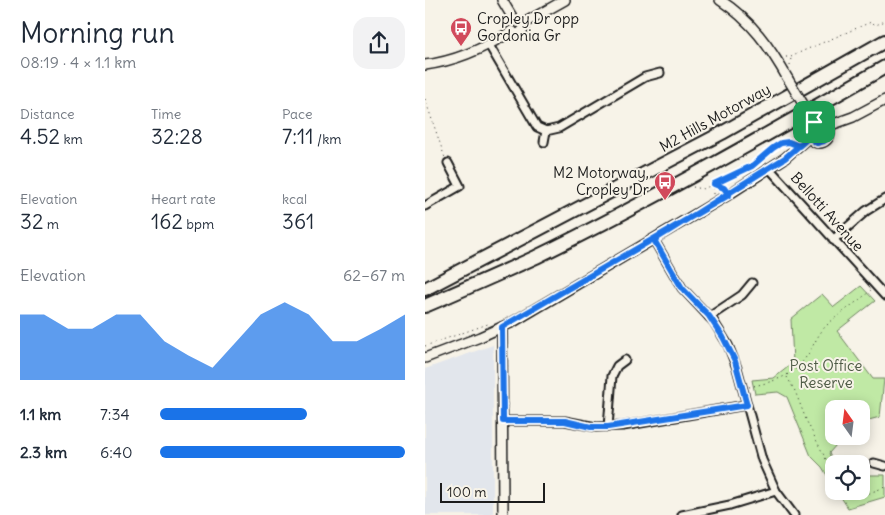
<!DOCTYPE html>
<html lang="en">
<head>
<meta charset="utf-8">
<style>
  body { margin:0; font-family:Delius,sans-serif; background:#f2f2f3; color:#1f2937; height:100vh; display:flex; flex-direction:column; font-size:19px; white-space:nowrap }
  * { box-sizing:border-box; margin:0 }
  p { font-size:16px; color:#747a83 }
  .icon { flex:none; width:28px; height:28px; fill:none; stroke:currentColor; stroke-width:2; stroke-linecap:round; stroke-linejoin:round }
  .map { position:relative; flex:1; overflow:hidden }
  .side { display:flex; flex-direction:column; background:#fff; width:425px }
  .side>* { flex:none }
  .needle { width:32px; rotate:346deg }
  .buttons { position:absolute; left:400px; top:400px; display:grid; gap:10px }
  .buttons a { display:grid; place-items:center; width:45px; height:45px; border-radius:10px; background:#fff; box-shadow:0 2px 12px #0003; font-size:25px }
  .scale { position:absolute; left:15px; bottom:12px; width:105px; box-sizing:border-box; padding-left:5px; border:2px solid #1c1c1c; border-top:0; font-size:14px; line-height:18px; white-space:nowrap; color:#1c1c1c; -webkit-text-stroke:4px #f7f3e8; paint-order:stroke }
  .pin { position:absolute; display:grid; place-items:center; width:42px; height:42px; color:#fff; margin:-21px; border-radius:10px; box-shadow:0 2px 8px #0006 }
  .round { display:grid; place-items:center; flex:none; width:52px; height:52px; border-radius:15px; background:#f2f2f3 }
  .headline { display:flex; align-items:center; justify-content:space-between; height:85px; padding:0 20px }
  h1 { font-size:28px; font-weight:600; line-height:38px }
  .stats { display:grid; grid-template-columns:repeat(3,1fr); gap:8px; height:85px; padding:5px 20px }
  .stats div { display:grid; align-content:center }
  .stats b { font-size:21px; font-weight:600 }
  .stats small { font-size:14px; font-weight:400 }
  .stats p { font-size:14px }
  .chart { height:140px; padding:10px 20px }
  .chart p { display:flex; justify-content:space-between }
  .chart svg { width:100%; height:90px; margin-top:5px; fill:#1a73e8; opacity:.7 }
  ul { padding:0 20px; list-style:none; font-size:16px }
  li { display:grid; grid-template-columns:80px 60px 1fr; align-items:center; height:38px }
  li i { height:12px; border-radius:6px; background:#1a73e8 }
  main { display:flex; flex:1; min-height:0 }
  .map>svg:first-child { display:block }
</style>
</head>
<body>
<main>
<section class="side">
<div class="headline"><div><h1>Morning run</h1><p>08:19 · 4 × 1.1 km</p></div><a class="round"><svg class="icon" aria-label="share" viewBox="0 0 24 24"><path d="M12 15V3M7 8l5-5 5 5M5 13v7h14v-7"/></svg></a></div>
<div class="stats">
<div><p>Distance</p><b>4.52<small> km</small></b></div>
<div><p>Time</p><b>32:28</b></div>
<div><p>Pace</p><b>7:11<small> /km</small></b></div>
</div>
<div class="stats">
<div><p>Elevation</p><b>32<small> m</small></b></div>
<div><p>Heart rate</p><b>162<small> bpm</small></b></div>
<div><p>kcal</p><b>361</b></div>
</div>
<div class="chart"><p><span>Elevation</span>62–67 m</p>
<svg viewBox="0 0 160 44" preserveAspectRatio="none"><path d="M0 44V12L10 12L20 19L30 19L40 12L50 12L60 25L70 32L80 38L90 25L100 12L110 6L120 12L130 25L140 25L150 19L160 12V44z"/></svg>
</div>
<ul>
<li><b>1.1 km</b>7:34<i style="width:60%"></i></li>
<li><b>2.3 km</b>6:40<i style="width:100%"></i></li>
</ul>
</section>
<div class="map">
<svg width="460" height="515" viewBox="0 0 460 515">
  <rect width="100%" height="100%" fill="#f7f3e8"/>
  <filter id="ink" filterUnits="userSpaceOnUse"><feTurbulence type="fractalNoise" baseFrequency=".02" numOctaves="2"/><feDisplacementMap in="SourceGraphic" scale="10" xChannelSelector="R" yChannelSelector="G"/><feConvolveMatrix kernelMatrix="1 2 1 2 8 2 1 2 1" color-interpolation-filters="sRGB"/></filter>
  <g filter="url(#ink)">
    <polygon fill="#e2e6ec" points="68,345 68,515 0,515 0,369"/>
    <g fill="#c0e9a5" stroke="#6e8260">
      <polygon points="436,286 450,301 412,331 448,379 459,379 455,417 436,422 436,409 409,409 409,436 419,436 404,453 409,465 409,487 397,467 386,456 362,397 353,392 330,394 327,380 349,378 368,363 366,319 397,294 409,307"/>
      <polygon points="436,475 460,475 460,497 423,508 412,491 436,491"/>
    </g>
    <g fill="none" stroke-linecap="round" stroke-linejoin="round">
      <g stroke="#1c1c1c" stroke-width="11">
        <g id="minor">
          <polyline points="64,45 112,127 121,131 134,128 220,77 235,73"/>
          <polyline points="119,142 121,131"/>
          <polyline points="344,168 460,296"/>
          <polyline points="0,206 35,186 23,163"/>
          <polyline points="229,240 257,288 289,322 303,345 312,368 337,460 351,491 369,515"/>
          <polyline points="408,240 441,211 460,199"/>
          <polyline points="284,317 317,295 327,283"/>
          <polyline points="78,421 140,421 171,427 198,426 321,405"/>
          <polyline points="183,427 187,376 192,366 200,360"/>
          <polyline points="449,463 460,466"/>
          <polyline points="257,515 305,505 351,491"/>
        </g>
      </g>
      <g stroke="#1c1c1c" stroke-width="12">
        <g id="tertiary">
          <polyline points="77,0 89,20"/>
          <path d="M295,0C326,20 345,47 363,79"/>
          <polyline points="99,23 140,0"/>
          <polyline points="87,31 90,34 95,33 99,28 99,23"/>
          <path d="M0,65C32,61 60,48 87,31"/>
          <circle cx="394" cy="132" r="11"/>
          <polyline points="403,126 428,117 460,100"/>
          <polyline points="77,327 78,515"/>
          <polyline points="0,358 55,337 88,322 303,195 360,158 384,137"/>
        </g>
      </g>
      <g stroke="#1c1c1c" stroke-width="16">
        <g id="motorway">
          <polyline points="0,289 297,133 460,41"/>
          <path d="M0,306C37,290 74,274 111,257C230,199 345,133 460,67"/>
        </g>
      </g>
      <g stroke="#1c1c1c" stroke-width="1" stroke-dasharray="1 4" stroke-linecap="butt">
        <polyline points="361,57 366,57 378,51 446,22 451,25 460,21"/>
        <polyline points="365,65 366,58"/>
        <polyline points="0,99 20,158"/>
        <polyline points="268,187 278,189 289,184 299,188"/>
        <path d="M289,194V184C302,178 315,172 328,165C342,158 349,140 367,142"/>
        <polyline points="0,346 63,324"/>
        <polyline points="362,377 370,391 382,422 409,475"/>
        <path d="M324,387C347,382 368,377 381,357C388,347 392,336 400,327C414,313 432,303 446,290"/>
        <polyline points="425,491 439,495 460,487"/>
      </g>
      <use href="#minor" stroke="#f7f3e8" stroke-width="7"/>
      <use href="#tertiary" stroke="#f7f3e8" stroke-width="9"/>
      <use href="#motorway" stroke="#f7f3e8" stroke-width="12"/>
      <g stroke="#1c1c1c" stroke-width="12" stroke-linecap="butt">
        <polyline id="tertiary-bridge" points="363,79 389,122"/>
      </g>
      <use href="#tertiary-bridge" stroke="#f7f3e8" stroke-width="9"/>
    </g>
  </g>
  <g fill="none" stroke-linecap="round" stroke-linejoin="round" filter="url(#ink)">
    <g stroke="#fff" stroke-width="10">
      <path id="route" d="M389,122L384,127V137L360,158C316,185 273,213 229,240L257,288L284,316L298,337L310,361L322,405L183,427H166L140,421H78L77,327L304,195L299,188L289,184L327,166L348,148L356,143L364,142L374,146L384,137L392,143L399,141L404,136L403,126L398,122H389"/>
    </g>
    <use href="#route" stroke="#1a73e8" stroke-width="6"/>
  </g>
  <defs>
    <g id="bus-pin" transform="scale(1.125)"><path d="M0 17L-7.5 6A9.5 9.5 0 1 1 7.5 6Z" fill="#d1495b" stroke="#f7f3e8"/><path d="M-5-6H5V4H4V6H2V4H-2V6H-4V4H-5ZM-3.5-4V0h7V-4ZM-3.5 1.2v1.5H-2V1.2ZM2 1.2v1.5H3.5V1.2Z" fill="#fff"/></g>
  </defs>
  <g fill-rule="evenodd">
    <use href="#bus-pin" x="36" y="28"/>
    <use href="#bus-pin" x="240" y="182"/>
  </g>
  <g text-anchor="middle" stroke-width="4" stroke-linejoin="round" paint-order="stroke">
    <g font-size="15" fill="#1c1c1c" stroke="#f7f3e8" text-anchor="start">
      <text x="52" y="24">Cropley Dr opp<tspan x="52" dy="17">Gordonia Gr</tspan></text>
      <text x="224" y="178" text-anchor="end">M2 Motorway,<tspan x="224" dy="17">Cropley Dr</tspan></text>
    </g>
    <g font-size="15" fill="#1c1c1c" stroke="#f7f3e8">
      <text transform="translate(290 118) rotate(-29)" y="5">M2 Hills Motorway</text>
      <text transform="translate(402 212) rotate(48)" y="5">Bellotti Avenue</text>
    </g>
    <g font-size="15" fill="#4d5a45" stroke="#f7f3e8">
      <text x="401" y="371">Post Office<tspan x="401" dy="17">Reserve</tspan></text>
    </g>
  </g>
</svg>
<div class="buttons">
<a><svg class="needle" viewBox="-14 -14 28 28"><path d="M0-13l5 13h-10z" fill="#e53935"/><path d="M0 13l5-13h-10z" fill="#747a83"/></svg></a>
<a><svg class="icon" aria-label="locate" viewBox="0 0 24 24"><circle cx="12" cy="12" r="6"/><path d="M12 2v4M12 18v4M2 12h4M18 12h4"/></svg></a>
</div>
<div class="scale">100 m</div>
<div class="pin" style="left:389px;top:122px;background:#1e9e55"><svg class="icon" aria-label="arrive" viewBox="0 0 24 24"><path d="M6 21V4h12l-3 4 3 4H6"/></svg></div>
</div>
</main>
</body>
</html>
